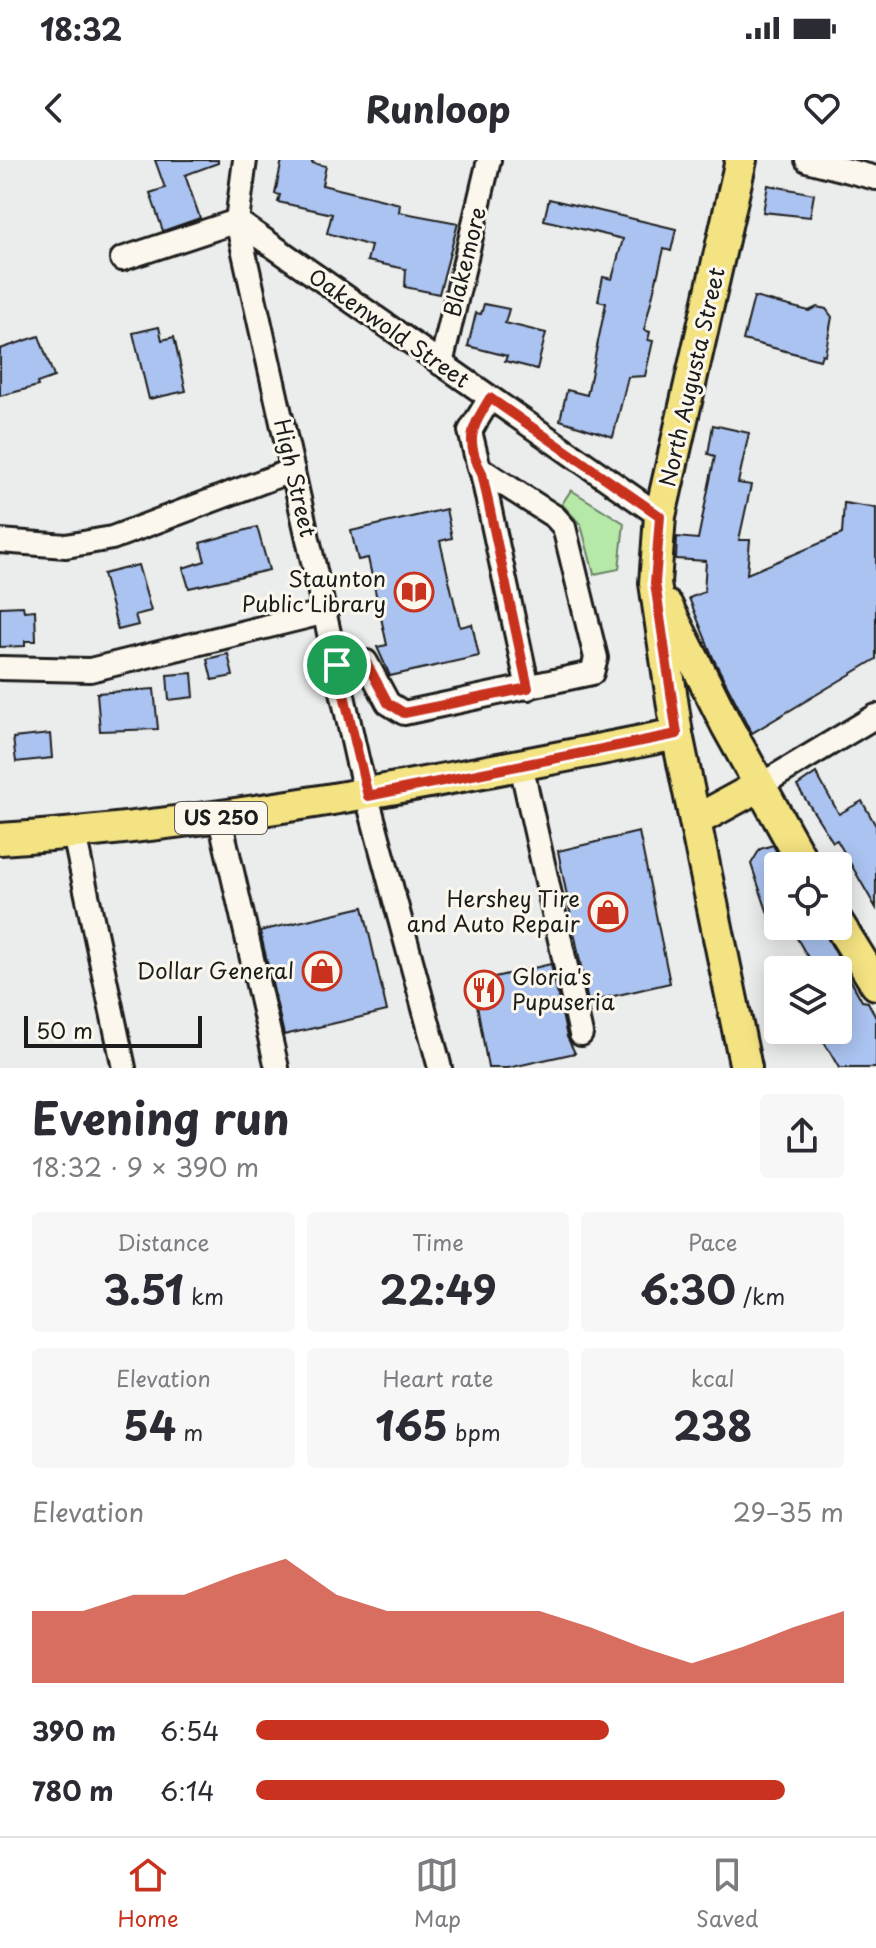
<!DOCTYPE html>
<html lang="en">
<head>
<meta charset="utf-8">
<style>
  body { margin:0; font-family:"Playpen Sans",sans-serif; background:#f7f7f7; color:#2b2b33; height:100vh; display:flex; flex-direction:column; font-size:30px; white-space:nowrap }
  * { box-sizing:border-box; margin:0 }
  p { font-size:26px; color:#7c7c81 }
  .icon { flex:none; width:44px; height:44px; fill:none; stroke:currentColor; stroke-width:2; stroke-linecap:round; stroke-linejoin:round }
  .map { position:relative; height:908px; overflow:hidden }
  .drawer { display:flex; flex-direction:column; background:#fff; flex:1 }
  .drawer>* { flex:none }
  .fabs { position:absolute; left:764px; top:692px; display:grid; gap:16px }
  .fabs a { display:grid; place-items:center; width:88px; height:88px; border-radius:8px; background:#fff; box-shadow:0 4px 20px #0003; font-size:40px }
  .scale { position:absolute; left:24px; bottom:20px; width:178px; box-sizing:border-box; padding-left:8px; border:4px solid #1c1c1c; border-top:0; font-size:22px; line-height:28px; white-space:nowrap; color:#1c1c1c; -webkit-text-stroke:6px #fbf7ec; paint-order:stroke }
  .pin { position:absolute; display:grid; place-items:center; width:68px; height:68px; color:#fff; margin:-34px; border:4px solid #fff; border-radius:50%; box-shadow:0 2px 8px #0007 }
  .round { display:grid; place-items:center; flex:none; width:84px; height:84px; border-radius:8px; background:#f7f7f7 }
  .overview { display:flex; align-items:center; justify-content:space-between; height:136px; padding:0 32px }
  h1 { font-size:44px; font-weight:700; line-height:60px }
  .metrics { display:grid; grid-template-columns:repeat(3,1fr); gap:12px; height:136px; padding:8px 32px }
  .metrics div { display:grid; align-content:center; border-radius:8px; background:#f7f7f7; text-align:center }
  .metrics b { font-size:40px; font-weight:700 }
  .metrics small { font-size:22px; font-weight:400 }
  .metrics p { font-size:22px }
  .chart { height:224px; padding:16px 32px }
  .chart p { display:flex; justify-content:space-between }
  .chart svg { width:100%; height:144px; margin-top:8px; fill:#c8321e; opacity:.7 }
  ul { padding:0 32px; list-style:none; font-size:26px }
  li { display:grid; grid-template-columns:128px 96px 1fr; align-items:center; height:60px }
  li i { height:20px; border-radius:10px; background:#c8321e }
  .status { display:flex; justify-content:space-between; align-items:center; height:56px; padding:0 40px; background:#fff; direction:ltr }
  .status svg { height:22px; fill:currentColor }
  header { display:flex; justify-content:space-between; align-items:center; height:104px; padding:0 32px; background:#fff; font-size:36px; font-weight:700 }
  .dock { display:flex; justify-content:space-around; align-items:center; height:112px; border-top:2px solid #e1e1e2; background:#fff; font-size:22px; color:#7c7c81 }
  .dock a { display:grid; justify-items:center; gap:4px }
  .dock .current { color:#c8321e }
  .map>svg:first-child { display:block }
</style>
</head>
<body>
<div class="status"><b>18:32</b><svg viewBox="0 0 49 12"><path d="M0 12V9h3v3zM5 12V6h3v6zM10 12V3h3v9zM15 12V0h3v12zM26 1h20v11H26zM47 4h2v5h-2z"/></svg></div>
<header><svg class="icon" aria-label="back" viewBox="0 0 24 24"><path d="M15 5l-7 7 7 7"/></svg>Runloop<svg class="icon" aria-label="heart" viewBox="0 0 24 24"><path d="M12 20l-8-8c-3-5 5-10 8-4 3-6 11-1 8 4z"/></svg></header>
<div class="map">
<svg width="876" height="908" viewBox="0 0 876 908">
  <rect width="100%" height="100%" fill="#ebeded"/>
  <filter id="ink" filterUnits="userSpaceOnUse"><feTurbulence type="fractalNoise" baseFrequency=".0125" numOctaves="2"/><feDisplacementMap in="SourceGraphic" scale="16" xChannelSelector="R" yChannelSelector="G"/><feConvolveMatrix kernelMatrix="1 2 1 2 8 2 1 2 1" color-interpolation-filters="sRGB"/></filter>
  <g filter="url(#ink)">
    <polygon fill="#b6e8a8" stroke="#698262" stroke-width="2" points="571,330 624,363 619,409 594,414 581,365 562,344"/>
    <g fill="#aac3f0" stroke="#1c1c1c" stroke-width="2">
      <polygon points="155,0 218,0 218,3 185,15 200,58 163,71 150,33 165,28"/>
      <polygon points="282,0 313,0 312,3 326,6 322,25 400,44 399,52 458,63 439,134 405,127 406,109 367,101 371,86 327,73 332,54 278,42 280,35 275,34"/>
      <polygon points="768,25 814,34 810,57 763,52"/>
      <polygon points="549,39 676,69 671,91 664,89 644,170 650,172 648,180 653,181 645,216 628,217 613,277 560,260 567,230 587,235 606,143 598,141 603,117 612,119 623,79 544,60"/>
      <polygon points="754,137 809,151 817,147 826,149 832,157 825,195 822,194 820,200 743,180"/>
      <polygon points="484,144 509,149 505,163 546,173 537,209 505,201 507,196 468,186 476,153 481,154"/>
      <polygon points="159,167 162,180 174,177 186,231 149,239 133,173"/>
      <polygon points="39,176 54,217 37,223 38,226 0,236 0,189"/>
      <polygon points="713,265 749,273 738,323 751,325 739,380 750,380 747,414 842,374 844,343 876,348 876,499 752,573 714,500 689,438 704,432 706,401 676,399 677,377 698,379 715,296 708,294"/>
      <polygon points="446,349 452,378 440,381 460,467 472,464 479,496 390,516 377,487 387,485 368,398 358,400 351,371"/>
      <polygon points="257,367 269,410 189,428 183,408 205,401 200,383"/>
      <polygon points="138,405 151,451 135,455 138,465 118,470 103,414"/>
      <polygon points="23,446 24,451 35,450 36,481 25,481 25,486 0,487 0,447"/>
      <polygon points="228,494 233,516 212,520 207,499"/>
      <polygon points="192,513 194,537 169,540 167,515"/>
      <polygon points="154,529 158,569 100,571 97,533"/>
      <polygon points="50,574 52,598 16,602 13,578"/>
      <polygon points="816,613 839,654 862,641 876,666 876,748 837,680 833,682 797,626"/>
      <polygon points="639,672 670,823 588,842 558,691"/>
      <polygon points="773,685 784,706 778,706 778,773 775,774 751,704 760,689"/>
      <polygon points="363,747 387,851 284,875 260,771"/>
      <polygon points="790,766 821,766 862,841 868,842 876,858 876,908 839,908 817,870 838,870 838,801 815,810"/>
      <polygon points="551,804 567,877 575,893 508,908 488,908 473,822"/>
    </g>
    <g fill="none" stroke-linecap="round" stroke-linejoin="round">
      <g stroke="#1c1c1c" stroke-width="28">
        <g id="minor">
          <polyline points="245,0 237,61 358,603 440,908"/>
          <polyline points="807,0 876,18"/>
          <polyline points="122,99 237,61 660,356"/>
          <polyline points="441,204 489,0"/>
          <polyline points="482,313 528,528"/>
          <polyline points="0,381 66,386 112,378 293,310"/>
          <polyline points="337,505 366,502 388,543 404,553 592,513 596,498 564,367 555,357 479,308 470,271 490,238"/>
          <polyline points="0,508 90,510 326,452"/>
          <polyline points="521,605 581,874"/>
          <polyline points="759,626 876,556"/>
          <polyline points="220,659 277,908"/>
          <polyline points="74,674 124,908"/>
        </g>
      </g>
      <g stroke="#1c1c1c" stroke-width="36">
        <g id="major">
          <polyline points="741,0 660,356 655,423 677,574 746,908"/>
          <polyline points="667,446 727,566 805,706"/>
          <polyline points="695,661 759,626"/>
          <path d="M0,679C229,664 452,619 677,574"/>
          <polyline points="838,763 876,824"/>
        </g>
      </g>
      <use href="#minor" stroke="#fbf7ec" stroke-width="22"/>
      <use href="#major" stroke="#f4e382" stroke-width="30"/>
    </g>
  </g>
  <g fill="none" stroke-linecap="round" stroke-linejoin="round" filter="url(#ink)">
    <g stroke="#fff" stroke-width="16">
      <path id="route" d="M490,238L660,356L655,423L677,574L368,636L337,505L366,502L388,543L404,553L528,528L482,313C464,280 472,268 490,238Z"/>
    </g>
    <use href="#route" stroke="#c8321e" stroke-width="10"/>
  </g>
  <defs>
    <g id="library-ring" transform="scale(2)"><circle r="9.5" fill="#fbf7ec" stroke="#c8321e" stroke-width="1.5"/><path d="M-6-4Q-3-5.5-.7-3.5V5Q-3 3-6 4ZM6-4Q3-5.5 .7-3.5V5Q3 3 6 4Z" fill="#c8321e"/></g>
    <g id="shop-ring" transform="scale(2)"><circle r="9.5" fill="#fbf7ec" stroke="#c8321e" stroke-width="1.5"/><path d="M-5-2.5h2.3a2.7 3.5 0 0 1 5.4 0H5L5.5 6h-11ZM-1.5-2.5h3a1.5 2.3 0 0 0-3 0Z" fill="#c8321e"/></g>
    <g id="restaurant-ring" transform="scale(2)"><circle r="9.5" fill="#fbf7ec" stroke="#c8321e" stroke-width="1.5"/><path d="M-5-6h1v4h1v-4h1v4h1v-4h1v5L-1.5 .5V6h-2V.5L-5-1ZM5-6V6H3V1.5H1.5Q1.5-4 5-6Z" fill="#c8321e"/></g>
  </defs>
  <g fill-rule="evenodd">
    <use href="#library-ring" x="414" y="432"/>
    <use href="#shop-ring" x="608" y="752"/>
    <use href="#shop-ring" x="322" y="811"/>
    <use href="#restaurant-ring" x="484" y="830"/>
  </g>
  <g text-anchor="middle" stroke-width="6" stroke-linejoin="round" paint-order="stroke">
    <rect fill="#fbf7ec" stroke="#5f5e5a" stroke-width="2" x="175" y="642" width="92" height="32" rx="6"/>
    <g font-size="20" font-weight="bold" fill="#1c1c1c">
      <text x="221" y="665">US 250</text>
    </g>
    <g font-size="22" fill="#1c1c1c" stroke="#fbf7ec">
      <text transform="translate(465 102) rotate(-76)" y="8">Blakemore</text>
      <text transform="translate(389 168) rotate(35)" y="8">Oakenwold Street</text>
      <text transform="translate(692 217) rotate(-77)" y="8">North Augusta Street</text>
      <text transform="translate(295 318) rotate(77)" y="8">High Street</text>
    </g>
    <g font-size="22" fill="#1c1c1c" stroke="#fbf7ec" text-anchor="end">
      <text x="386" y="427">Staunton<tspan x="386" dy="25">Public Library</tspan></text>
      <text x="580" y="747">Hershey Tire<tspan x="580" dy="25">and Auto Repair</tspan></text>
      <text x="294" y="819">Dollar General</text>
      <text x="512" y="825" text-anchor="start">Gloria's<tspan x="512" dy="25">Pupuseria</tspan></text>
    </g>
  </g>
</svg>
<div class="fabs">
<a><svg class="icon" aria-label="locate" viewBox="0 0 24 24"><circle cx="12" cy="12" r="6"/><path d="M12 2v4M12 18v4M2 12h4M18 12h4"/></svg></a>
<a><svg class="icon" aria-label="layers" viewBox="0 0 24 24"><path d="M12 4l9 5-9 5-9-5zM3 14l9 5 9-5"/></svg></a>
</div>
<div class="scale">50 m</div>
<div class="pin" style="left:337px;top:505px;background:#1e9e55"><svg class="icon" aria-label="arrive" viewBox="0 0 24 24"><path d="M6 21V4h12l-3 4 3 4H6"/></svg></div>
</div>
<section class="drawer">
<div class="overview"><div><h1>Evening run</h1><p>18:32 · 9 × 390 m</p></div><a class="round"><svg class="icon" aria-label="share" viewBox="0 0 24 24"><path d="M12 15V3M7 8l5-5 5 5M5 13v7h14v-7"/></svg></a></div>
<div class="metrics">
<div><p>Distance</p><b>3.51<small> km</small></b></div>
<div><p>Time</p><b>22:49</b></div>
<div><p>Pace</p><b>6:30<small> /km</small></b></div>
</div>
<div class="metrics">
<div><p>Elevation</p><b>54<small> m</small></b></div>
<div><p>Heart rate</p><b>165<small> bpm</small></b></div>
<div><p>kcal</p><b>238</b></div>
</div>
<div class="chart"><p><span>Elevation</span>29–35 m</p>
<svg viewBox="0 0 160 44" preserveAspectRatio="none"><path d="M0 44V22L10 22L20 17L30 17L40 11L50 6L60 17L70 22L80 22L90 22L100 22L110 27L120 33L130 38L140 33L150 27L160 22V44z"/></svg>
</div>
<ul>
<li><b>390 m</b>6:54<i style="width:60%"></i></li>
<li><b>780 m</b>6:14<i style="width:90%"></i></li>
</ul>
</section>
<nav class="dock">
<a class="current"><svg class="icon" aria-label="home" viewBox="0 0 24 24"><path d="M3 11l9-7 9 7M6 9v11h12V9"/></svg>Home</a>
<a><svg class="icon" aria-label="map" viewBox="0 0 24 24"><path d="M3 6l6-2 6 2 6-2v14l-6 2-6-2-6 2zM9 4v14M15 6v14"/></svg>Map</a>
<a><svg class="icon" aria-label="saved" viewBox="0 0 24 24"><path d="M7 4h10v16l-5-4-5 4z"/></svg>Saved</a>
</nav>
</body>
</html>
